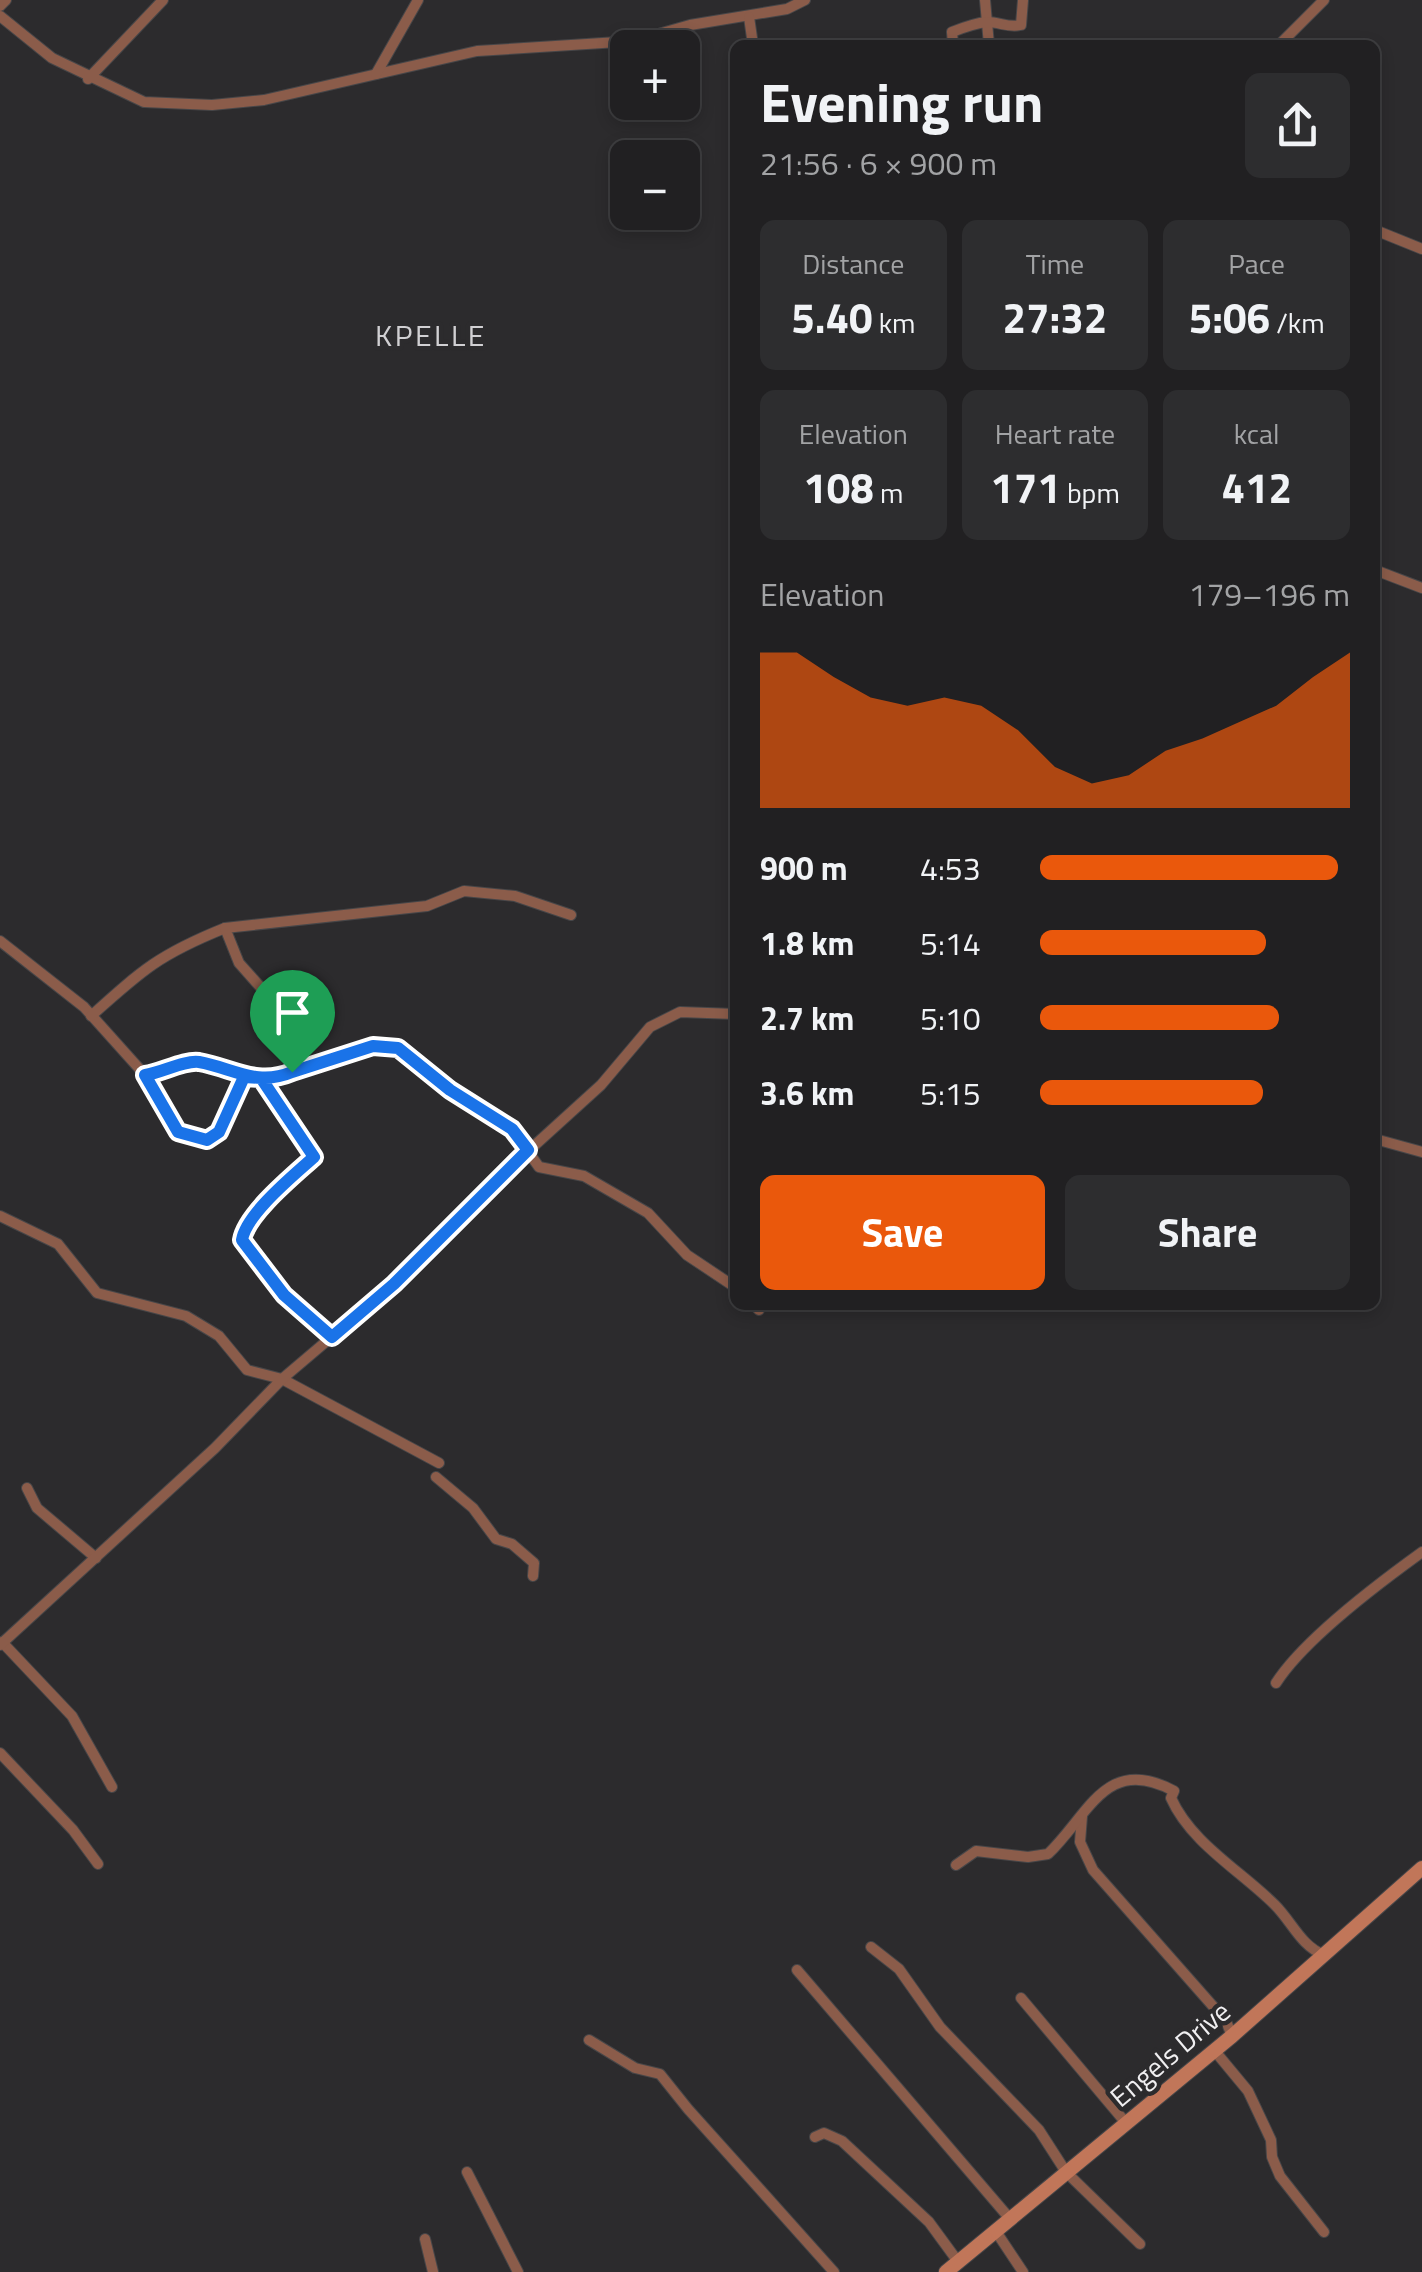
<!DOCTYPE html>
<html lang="en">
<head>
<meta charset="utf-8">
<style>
  body { margin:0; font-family:"Titillium Web",sans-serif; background:#2d2d2f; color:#f1f3f6; height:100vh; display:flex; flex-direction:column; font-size:38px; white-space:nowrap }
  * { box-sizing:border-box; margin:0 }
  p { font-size:32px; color:#a2a3a5 }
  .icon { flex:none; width:55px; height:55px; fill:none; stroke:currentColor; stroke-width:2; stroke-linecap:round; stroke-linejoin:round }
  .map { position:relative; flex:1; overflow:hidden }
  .details { position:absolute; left:730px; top:40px; width:650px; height:1270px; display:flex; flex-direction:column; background:#212022; border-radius:15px; box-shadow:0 5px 15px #0003,0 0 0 2px #3e3e40 }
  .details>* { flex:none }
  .tools { position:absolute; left:610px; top:30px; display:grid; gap:20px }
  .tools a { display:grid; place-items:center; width:90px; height:90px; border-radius:15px; background:#212022; box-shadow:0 5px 15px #0003,0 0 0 2px #3e3e40; font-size:50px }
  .pin { position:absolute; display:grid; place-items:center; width:85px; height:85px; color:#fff; margin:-102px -42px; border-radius:50% 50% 50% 0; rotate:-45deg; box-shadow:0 0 10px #0007 }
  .pin .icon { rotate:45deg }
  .round { display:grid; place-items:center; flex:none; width:105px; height:105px; border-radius:15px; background:#2d2d2f }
  .head { display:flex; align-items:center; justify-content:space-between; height:170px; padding:0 30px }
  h1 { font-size:55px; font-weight:700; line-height:75px }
  .stats { display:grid; grid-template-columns:repeat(3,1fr); gap:15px; height:170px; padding:10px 30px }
  .stats div { display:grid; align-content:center; border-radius:15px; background:#2d2d2f; text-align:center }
  .stats b { font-size:42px; font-weight:700 }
  .stats small { font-size:28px; font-weight:400 }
  .stats p { font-size:28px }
  .chart { height:280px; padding:20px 30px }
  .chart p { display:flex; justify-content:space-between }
  .chart svg { width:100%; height:180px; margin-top:10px; fill:#ea580c; opacity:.7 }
  .button { display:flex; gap:20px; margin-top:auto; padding:20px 30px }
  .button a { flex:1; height:115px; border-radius:15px; background:#ea580c; color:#fff; font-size:40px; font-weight:700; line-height:115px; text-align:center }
  .button a+a { background:#2d2d2f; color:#f1f3f6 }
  ul { padding:0 30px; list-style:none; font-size:32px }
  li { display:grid; grid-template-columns:160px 120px 1fr; align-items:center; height:75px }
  li i { height:25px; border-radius:12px; background:#ea580c }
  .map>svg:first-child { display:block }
</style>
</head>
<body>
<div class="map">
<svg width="1422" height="2272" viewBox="0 0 1422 2272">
  <rect width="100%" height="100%" fill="#2c2b2d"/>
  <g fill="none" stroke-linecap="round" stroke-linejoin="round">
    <g stroke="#474648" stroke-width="12">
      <g id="street">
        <polyline points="985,0 989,45"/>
        <polyline points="0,6 6,0"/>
        <polyline points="0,16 52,58 144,102 212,105 264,100 477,51 634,41 690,25 787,9 805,0"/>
        <polyline points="749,17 753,45"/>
        <polyline points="844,44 845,45"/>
        <path d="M953,45L952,32C962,28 976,23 987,22C1000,22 1008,28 1021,25L1023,0"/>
        <polyline points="1279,45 1324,0"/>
        <polyline points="376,74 418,0"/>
        <polyline points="88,79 163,0"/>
        <polyline points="1375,230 1422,249"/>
        <polyline points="1375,570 1422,588"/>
        <polyline points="0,941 84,1007 145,1075 195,1061 245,1077 276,1079 328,1057 373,1045 398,1048 450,1091 512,1129 539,1167 584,1176 648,1213 687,1255 735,1287"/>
        <path d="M91,1016C142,970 160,954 225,928"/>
        <polyline points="292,1073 296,1035 287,1017 239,963 225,928 427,906 464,891 515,896 571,915"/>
        <polyline points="145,1075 179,1131 207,1140 219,1132 245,1077"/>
        <path d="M261,1078L314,1157C293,1175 246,1214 242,1240L284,1295L333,1337"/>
        <polyline points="1375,1139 1422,1152"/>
        <polyline points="0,1216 58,1244 97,1293 186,1316 219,1336 247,1370 282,1379 439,1463"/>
        <polyline points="754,1305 759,1310"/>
        <polyline points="436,1477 473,1508 496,1539 512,1544 534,1563 533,1576"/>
        <polyline points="27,1488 37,1508 96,1558"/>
        <polyline points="2,1642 72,1716 112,1787"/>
        <polyline points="0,1645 215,1448 282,1379 394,1284 470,1204 601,1085 650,1027 680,1012 735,1014"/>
        <path d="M1276,1683C1304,1639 1379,1583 1422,1552"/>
        <polyline points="0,1753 73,1830 98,1864"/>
        <polyline points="1082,1816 1080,1842 1093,1870 1226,2021 1232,2036"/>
        <path d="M956,1865L976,1851L1028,1857L1048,1854C1089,1815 1106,1754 1174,1791L1171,1798C1191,1843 1241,1871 1275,1905C1292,1922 1301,1946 1324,1955"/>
        <polyline points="871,1947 899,1969 940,2027 1039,2130 1066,2172 1140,2244"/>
        <polyline points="797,1970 1011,2220"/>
        <polyline points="1021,1998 1126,2123"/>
        <polyline points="589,2040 635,2068 660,2074 688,2109 834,2272"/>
        <polyline points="1214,2050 1248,2091 1271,2140 1272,2157 1280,2176 1324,2232"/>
        <polyline points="815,2137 824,2133 842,2141 929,2222 959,2263"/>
        <polyline points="467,2172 518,2272"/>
        <polyline points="997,2233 1023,2272"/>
        <polyline points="425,2239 433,2272"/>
      </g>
    </g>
    <g stroke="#474648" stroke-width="16">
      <polyline id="secondary" points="946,2272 1232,2036 1422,1868"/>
    </g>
    <use href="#street" stroke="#8b5c4a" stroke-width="10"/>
    <use href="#secondary" stroke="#c17659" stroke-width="14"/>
  </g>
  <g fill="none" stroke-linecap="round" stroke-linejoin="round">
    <g stroke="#fff" stroke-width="20">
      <path id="route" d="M292,1072C257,1087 233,1068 199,1062C184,1060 161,1073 145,1075L178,1132L207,1140L219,1132L244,1077L261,1078L314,1157C294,1175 246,1214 242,1240L284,1295L332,1337L394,1284L528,1150L512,1129L450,1090L398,1048L373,1046L292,1072"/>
    </g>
    <use href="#route" stroke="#1a73e8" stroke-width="12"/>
  </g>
  <g text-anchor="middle" stroke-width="9" stroke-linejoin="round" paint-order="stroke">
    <g font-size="28" fill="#f0eff1" stroke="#2c2b2d">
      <text transform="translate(1170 2054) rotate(-40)" y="10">Engels Drive</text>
    </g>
    <g font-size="30" letter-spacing="2.5" fill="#d1d0d3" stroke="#2c2b2d">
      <text x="431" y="346">KPELLE</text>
    </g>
  </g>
</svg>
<div class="tools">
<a>+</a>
<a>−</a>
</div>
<div class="pin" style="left:292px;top:1072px;background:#1e9e55"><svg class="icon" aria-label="arrive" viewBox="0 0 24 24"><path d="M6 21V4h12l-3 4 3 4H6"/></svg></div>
<section class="details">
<div class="head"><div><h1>Evening run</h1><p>21:56 · 6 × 900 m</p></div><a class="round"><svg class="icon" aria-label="share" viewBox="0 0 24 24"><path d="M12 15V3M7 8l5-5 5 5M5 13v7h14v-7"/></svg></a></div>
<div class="stats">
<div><p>Distance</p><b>5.40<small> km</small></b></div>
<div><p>Time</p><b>27:32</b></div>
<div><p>Pace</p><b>5:06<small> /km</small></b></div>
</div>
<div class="stats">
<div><p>Elevation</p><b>108<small> m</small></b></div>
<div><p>Heart rate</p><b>171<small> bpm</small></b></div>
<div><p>kcal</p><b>412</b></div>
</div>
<div class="chart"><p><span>Elevation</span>179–196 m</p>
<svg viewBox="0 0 160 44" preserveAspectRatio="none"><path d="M0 44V6L10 6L20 12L30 17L40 19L50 17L60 19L70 25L80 34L90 38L100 36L110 30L120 27L130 23L140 19L150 12L160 6V44z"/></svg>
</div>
<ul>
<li><b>900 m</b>4:53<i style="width:96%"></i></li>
<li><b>1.8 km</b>5:14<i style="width:73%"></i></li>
<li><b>2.7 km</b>5:10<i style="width:77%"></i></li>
<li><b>3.6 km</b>5:15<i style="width:72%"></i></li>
</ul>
<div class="button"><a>Save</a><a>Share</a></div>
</section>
</div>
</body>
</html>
